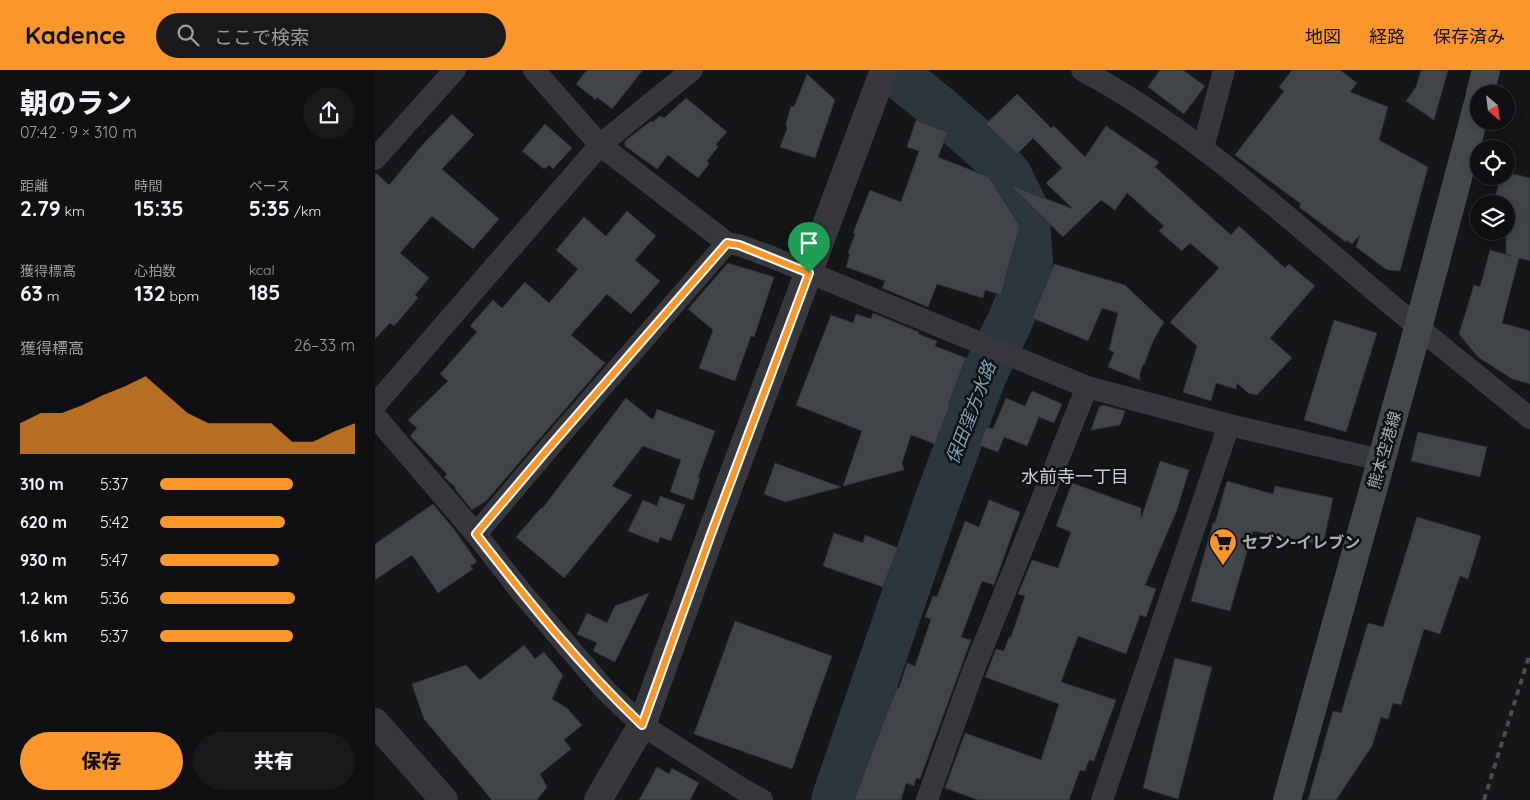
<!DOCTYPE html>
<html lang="ja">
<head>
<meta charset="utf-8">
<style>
  body { margin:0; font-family:Quicksand,"Noto Sans JP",sans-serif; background:#19191b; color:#f1f3f6; height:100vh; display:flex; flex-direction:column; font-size:19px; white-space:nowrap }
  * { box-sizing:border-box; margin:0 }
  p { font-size:16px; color:#9c9d9f }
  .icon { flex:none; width:28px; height:28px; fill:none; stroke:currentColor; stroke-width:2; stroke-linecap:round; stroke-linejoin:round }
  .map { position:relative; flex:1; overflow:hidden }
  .side { display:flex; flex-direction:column; background:#101012; width:375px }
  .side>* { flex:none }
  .needle { width:32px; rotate:152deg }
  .fabs { position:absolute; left:1095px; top:15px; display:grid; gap:10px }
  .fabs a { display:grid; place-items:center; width:45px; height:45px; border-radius:50%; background:#101012; box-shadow:0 2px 8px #0003,0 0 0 1px #303032; font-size:25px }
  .pin { position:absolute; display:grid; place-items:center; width:42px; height:42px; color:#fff; margin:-51px -21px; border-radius:50% 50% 50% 0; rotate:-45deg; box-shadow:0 0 5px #0007 }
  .pin .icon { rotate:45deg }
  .round { display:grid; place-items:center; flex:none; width:52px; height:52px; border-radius:26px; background:#19191b }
  .headline { display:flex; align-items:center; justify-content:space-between; height:85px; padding:0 20px }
  h1 { font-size:28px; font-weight:800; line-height:38px }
  .figures { display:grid; grid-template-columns:repeat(3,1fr); gap:8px; height:85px; padding:5px 20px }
  .figures div { display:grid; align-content:center }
  .figures b { font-size:21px; font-weight:800 }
  .figures small { font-size:14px; font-weight:400 }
  .figures p { font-size:14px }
  .chart { height:140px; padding:10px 20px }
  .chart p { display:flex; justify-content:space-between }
  .chart svg { width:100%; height:90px; margin-top:5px; fill:#fb972a; opacity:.7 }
  .primary-button { display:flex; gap:10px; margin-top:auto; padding:10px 20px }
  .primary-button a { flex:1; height:58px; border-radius:30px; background:#fb972a; color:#111; font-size:20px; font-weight:800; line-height:58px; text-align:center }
  .primary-button a+a { background:#19191b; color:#f1f3f6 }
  ul { padding:0 20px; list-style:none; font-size:16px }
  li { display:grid; grid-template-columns:80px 60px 1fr; align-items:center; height:38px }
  li i { height:12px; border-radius:6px; background:#fb972a }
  header { display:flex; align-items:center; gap:30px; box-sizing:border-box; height:70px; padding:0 25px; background:#fb972a; color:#111 }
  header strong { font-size:24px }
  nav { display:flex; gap:28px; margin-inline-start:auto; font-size:18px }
  .search { width:350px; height:45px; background:#19191b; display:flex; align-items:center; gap:12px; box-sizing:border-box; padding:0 18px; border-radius:28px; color:#9c9d9f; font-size:19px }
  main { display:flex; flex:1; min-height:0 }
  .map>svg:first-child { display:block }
</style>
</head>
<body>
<header>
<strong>Kadence</strong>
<div class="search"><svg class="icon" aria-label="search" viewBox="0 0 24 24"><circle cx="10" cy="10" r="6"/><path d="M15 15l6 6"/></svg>ここで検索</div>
<nav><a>地図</a><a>経路</a><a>保存済み</a></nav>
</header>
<main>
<section class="side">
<div class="headline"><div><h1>朝のラン</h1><p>07:42 · 9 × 310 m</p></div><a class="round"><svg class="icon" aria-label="share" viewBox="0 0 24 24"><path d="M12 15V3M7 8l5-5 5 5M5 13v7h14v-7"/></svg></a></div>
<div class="figures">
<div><p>距離</p><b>2.79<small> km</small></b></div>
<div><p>時間</p><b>15:35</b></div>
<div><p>ペース</p><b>5:35<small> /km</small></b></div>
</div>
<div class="figures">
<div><p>獲得標高</p><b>63<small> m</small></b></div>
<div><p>心拍数</p><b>132<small> bpm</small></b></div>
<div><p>kcal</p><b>185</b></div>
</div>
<div class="chart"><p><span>獲得標高</span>26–33 m</p>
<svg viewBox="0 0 160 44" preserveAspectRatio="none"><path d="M0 44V29L10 24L20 24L30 20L40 15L50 11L60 6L70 15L80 24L90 29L100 29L110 29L120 29L130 38L140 38L150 33L160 29V44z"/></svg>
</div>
<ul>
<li><b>310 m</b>5:37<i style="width:68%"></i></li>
<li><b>620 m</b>5:42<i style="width:64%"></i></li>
<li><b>930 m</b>5:47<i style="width:61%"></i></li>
<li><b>1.2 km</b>5:36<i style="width:69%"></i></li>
<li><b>1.6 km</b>5:37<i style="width:68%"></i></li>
</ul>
<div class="primary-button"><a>保存</a><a>共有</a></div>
</section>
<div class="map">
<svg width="1155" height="730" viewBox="0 0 1155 730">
  <rect width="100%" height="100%" fill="#151618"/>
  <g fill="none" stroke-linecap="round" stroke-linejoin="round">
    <polyline stroke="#2b373c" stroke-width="46" points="459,730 560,437 608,307 635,251 645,227 655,190 651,140 634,105 614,82 566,40 517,0"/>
  </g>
  <g fill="#414448" stroke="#2f3034">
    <polygon points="212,0 268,0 237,39 222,27 221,30 201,14"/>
    <polygon points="785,0 808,0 830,16 809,44 773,17"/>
    <polygon points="917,0 965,0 982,13 975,22 1013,37 1004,70 1053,97 1025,201 1012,200 981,177 985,165 977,174 972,170 971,172 924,137 926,134 860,85 909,21 904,17"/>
    <polygon points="1046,0 1073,0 1059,50 1031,31 1041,17"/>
    <polygon points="432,4 460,30 440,88 405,77 412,59 411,54 416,36 419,37"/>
    <polygon points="642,24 676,58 679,56 710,87 731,56 784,92 780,97 856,165 864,156 910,198 914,194 940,216 895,268 917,288 882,325 873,323 862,313 861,319 841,313 836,331 808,322 822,276 795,252 844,198 815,173 807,181 784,161 789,156 752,123 740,140 726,130 688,167 635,115 698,139 671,113 687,98 658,68 642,84 611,54"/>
    <polygon points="311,28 352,62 341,74 343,77 332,91 334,94 323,108 293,85 282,99 250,76 250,71 276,51 278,52 285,46 289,48"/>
    <polygon points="77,44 99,65 67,99 124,149 98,179 57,146 25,183 54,208 40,225 43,228 26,248 19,256 15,253 0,269 0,102 14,115 49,73"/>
    <polygon points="541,50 573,62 563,87 614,107 645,156 626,225 610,220 608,228 562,214 553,237 507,218 510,211 471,197 475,184 473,183 480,164 478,163 495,120 526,132 544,81 532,77"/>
    <polygon points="170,54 197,78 178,99 174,95 169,99 147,81"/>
    <polygon points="1131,102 1155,108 1155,191 1144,188 1127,253 1155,261 1155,314 1137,309 1103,287 1084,264 1099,215 1105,217 1115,180 1137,186 1131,184 1131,134 1118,134 1126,106 1131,106"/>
    <polygon points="252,141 281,166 260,190 285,211 256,244 232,224 196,265 230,293 111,431 97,440 80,419 81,418 69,407 72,404 35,366 42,358 33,350 73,311 65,304 102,262 95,256 118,230 127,238 150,212 174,233 203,199 181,180 209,147 231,166"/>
    <polygon points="353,193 399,207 379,267 376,266 360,311 324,298 338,260 313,239"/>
    <polygon points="679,194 750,215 789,252 778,271 769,295 768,294 765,303 765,310 733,297 739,282 734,280 743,243 727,238 713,271 657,248"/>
    <polygon points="498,243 544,262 543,264 562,271 560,276 591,288 573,336 575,336 560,374 536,365 527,393 529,400 468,416 487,361 421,335 456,245 478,253 481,244 496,249"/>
    <polygon points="959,250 1002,263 971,362 929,350"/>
    <polygon points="657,321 687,334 679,353 664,347 652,376 629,367 623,382 604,375 611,357 618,359 631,328 650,336"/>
    <polygon points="251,328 278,350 282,339 340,361 323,408 325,408 318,430 295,422 306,390 268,376 237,416 257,425 189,508 141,467 166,438 167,439"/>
    <polygon points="728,335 750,341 745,355 716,360 724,337"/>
    <polygon points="1043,362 1112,377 1105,407 1036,391"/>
    <polygon points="785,391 814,400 802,440 770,515 781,519 771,547 765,545 751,584 703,566 686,612 741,630 719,691 714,690 710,701 705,700 694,730 603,730 570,718 590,663 666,690 684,634 610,607 621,579 629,581 634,567 636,567 650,526 643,524 657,490 683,498 696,462 681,456 697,413 766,438 766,449"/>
    <polygon points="400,393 466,417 410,432 389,424"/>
    <polygon points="852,411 898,424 900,416 958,428 948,475 878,461 855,541 816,531 838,453 840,453"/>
    <polygon points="285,426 310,435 296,471 285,467 283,473 253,461 268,430 282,436"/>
    <polygon points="614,430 645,442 619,515 607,511 586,567 596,570 545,709 541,708 539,716 531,713 526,730 479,730 512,642 522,618 524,618 532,593 540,596 556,549 550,547 558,526 562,527 590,451 604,457"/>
    <polygon points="58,434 79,459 102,492 95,496 98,499 63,523 37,485 0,510 0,474"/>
    <polygon points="1042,447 1106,466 1093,509 1085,506 1065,564 1049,559 1026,635 1018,633 1013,649 1006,647 997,676 961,730 933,730 958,641 966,643 993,553 1008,557"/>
    <polygon points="459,463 488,473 490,465 523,478 508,517 448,496"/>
    <polygon points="274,523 240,592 218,581 222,573 202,564 212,543 232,553 240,536"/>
    <polygon points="360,551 457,586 417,699 319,664"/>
    <polygon points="149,575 160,589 169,582 188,605 177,629 192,638 207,655 189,670 196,679 165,704 172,717 162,730 117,730 49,649 37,614 91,595 105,610"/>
    <polygon points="800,588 837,597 803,729 768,718"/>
    <polygon points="282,697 294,704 297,698 324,713 315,730 264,730"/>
  </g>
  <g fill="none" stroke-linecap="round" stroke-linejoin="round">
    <g stroke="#36383d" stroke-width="22">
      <polyline points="159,0 225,75 352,173 364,175 394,186 712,317 854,355 727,730"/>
      <path d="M707,0C811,56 899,135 988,211C1043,258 1099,303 1155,348"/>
      <polyline points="828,78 849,0"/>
      <polyline points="0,89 80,0"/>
      <polyline points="0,335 225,75 317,0"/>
      <polyline points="0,346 101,464 147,523 231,621 267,655 367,719 387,730"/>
      <polyline points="854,355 1006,390"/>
      <polyline points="101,464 172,380 352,173"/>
      <polyline points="552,730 597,604 712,317"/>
    </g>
    <g stroke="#36383d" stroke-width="28">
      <polyline points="0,652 69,730"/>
      <polyline points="223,730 267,655 336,464 509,0"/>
    </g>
    <g stroke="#44484d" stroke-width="28">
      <polyline points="1105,24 1111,0"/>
      <polyline points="912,730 1043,258 1104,29"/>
    </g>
    <polyline stroke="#494d52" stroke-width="4" stroke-dasharray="6 5" stroke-linecap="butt" points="1109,730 1155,583"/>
  </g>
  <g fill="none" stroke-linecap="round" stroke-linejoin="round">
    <g stroke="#fff" stroke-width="10">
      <path id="route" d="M352,173L364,175L434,203L336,464L267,655C206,597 153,531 101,464L172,380Z"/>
    </g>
    <use href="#route" stroke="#fb972a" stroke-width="6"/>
  </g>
  <defs>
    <g id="supermarket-pin" transform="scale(1.4375)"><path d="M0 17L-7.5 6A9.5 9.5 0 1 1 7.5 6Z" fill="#fb972a" stroke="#101113"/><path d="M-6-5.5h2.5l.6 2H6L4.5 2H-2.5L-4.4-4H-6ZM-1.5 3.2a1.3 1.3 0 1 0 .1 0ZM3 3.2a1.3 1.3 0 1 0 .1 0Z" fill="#111"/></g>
  </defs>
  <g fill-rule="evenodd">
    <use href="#supermarket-pin" x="848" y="472"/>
  </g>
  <g text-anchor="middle" stroke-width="5" stroke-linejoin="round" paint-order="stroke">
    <g font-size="16" fill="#a7afb8" stroke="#101113">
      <text transform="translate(1009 380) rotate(-74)" y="6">熊本空港線</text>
    </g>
    <g font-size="16" font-weight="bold" fill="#a7afb8" stroke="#101113" text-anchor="start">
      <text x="867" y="478">セブン-イレブン</text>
    </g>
    <g font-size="18" font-style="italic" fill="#7ca3b5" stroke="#101113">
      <text transform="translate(596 343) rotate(-69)" y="6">保田窪方水路</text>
    </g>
    <g font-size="18" fill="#c8cdd4" stroke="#101113">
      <text x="700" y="413">水前寺一丁目</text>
    </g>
  </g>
</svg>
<div class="fabs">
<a><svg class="needle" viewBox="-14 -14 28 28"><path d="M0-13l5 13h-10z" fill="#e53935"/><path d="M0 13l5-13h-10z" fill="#9c9d9f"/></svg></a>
<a><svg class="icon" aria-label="locate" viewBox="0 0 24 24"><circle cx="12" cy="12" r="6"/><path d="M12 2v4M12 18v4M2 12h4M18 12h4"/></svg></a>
<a><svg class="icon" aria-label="layers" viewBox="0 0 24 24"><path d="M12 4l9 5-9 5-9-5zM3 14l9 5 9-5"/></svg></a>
</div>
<div class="pin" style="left:434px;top:203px;background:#1e9e55"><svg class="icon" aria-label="arrive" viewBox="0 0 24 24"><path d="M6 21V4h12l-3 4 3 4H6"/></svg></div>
</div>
</main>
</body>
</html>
